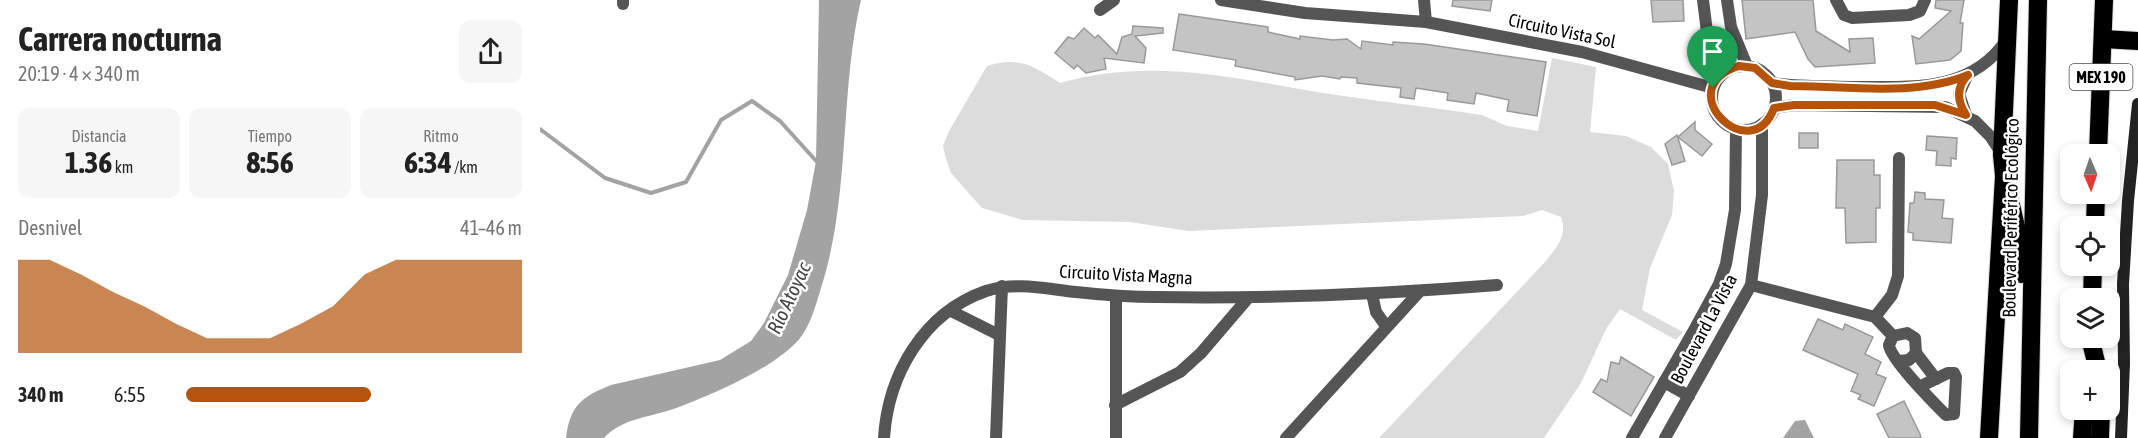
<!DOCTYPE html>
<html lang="es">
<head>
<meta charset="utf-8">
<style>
  body { margin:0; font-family:"Asap Condensed",sans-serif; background:#f6f6f6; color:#222; height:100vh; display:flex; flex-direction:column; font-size:22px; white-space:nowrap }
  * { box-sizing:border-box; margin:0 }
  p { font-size:20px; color:#767676 }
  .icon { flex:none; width:33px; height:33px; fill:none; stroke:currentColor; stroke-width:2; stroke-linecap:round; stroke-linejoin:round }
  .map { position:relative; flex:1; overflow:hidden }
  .panel { display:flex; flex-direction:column; background:#fff; width:540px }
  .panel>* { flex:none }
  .needle { width:39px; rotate:178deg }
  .fabs { position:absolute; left:1520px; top:144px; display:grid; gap:12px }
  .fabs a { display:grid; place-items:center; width:60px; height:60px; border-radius:12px; background:#fff; box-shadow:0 3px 9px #0003; font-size:30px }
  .pin { position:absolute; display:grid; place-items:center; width:51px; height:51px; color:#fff; margin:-62px -26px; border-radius:50% 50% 50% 0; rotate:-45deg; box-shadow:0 0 6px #0007 }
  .pin .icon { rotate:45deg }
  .round { display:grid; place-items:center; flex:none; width:63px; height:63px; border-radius:12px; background:#f6f6f6 }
  .head { display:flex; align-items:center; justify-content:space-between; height:102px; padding:0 18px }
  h1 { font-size:33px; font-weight:700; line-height:45px }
  .figures { display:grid; grid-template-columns:repeat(3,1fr); gap:9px; height:102px; padding:6px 18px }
  .figures div { display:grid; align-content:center; border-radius:12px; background:#f6f6f6; text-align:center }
  .figures b { font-size:30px; font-weight:700 }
  .figures small { font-size:16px; font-weight:400 }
  .figures p { font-size:16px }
  .chart { height:168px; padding:12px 18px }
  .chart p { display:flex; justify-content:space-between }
  .chart svg { width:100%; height:108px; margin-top:6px; fill:#b45309; opacity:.7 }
  ul { padding:0 18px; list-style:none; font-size:20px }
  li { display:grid; grid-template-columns:96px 72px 1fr; align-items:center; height:45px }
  li i { height:15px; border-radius:8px; background:#b45309 }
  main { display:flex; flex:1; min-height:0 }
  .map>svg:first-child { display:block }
</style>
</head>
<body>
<main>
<section class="panel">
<div class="head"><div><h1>Carrera nocturna</h1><p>20:19 · 4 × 340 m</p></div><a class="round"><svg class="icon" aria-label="share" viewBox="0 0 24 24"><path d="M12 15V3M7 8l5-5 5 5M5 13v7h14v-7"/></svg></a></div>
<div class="figures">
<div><p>Distancia</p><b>1.36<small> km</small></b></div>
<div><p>Tiempo</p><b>8:56</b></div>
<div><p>Ritmo</p><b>6:34<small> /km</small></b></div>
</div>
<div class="chart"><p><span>Desnivel</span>41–46 m</p>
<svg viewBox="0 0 160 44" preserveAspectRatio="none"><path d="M0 44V6L10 6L20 12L30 19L40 25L50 32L60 38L70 38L80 38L90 32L100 25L110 12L120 6L130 6L140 6L150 6L160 6V44z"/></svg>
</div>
<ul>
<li><b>340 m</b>6:55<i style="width:55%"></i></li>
</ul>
</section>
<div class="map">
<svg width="1598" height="438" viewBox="0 0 1598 438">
  <rect width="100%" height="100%" fill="#fff"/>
  <path fill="#dcdcdc" d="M1012,58L1056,67L1050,132L1086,136L1111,147L1128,164L1134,191L1132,215L1110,268L1102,310L1143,332L1136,340L1080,309L1066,329L1041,383L1004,438H839L1005,262C1016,248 1028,236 1021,217L1002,210L983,216L648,231L590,222L483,220L442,208L411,173L406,159L403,146L409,131L447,66C480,56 493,66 520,83C611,57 693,78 783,93C836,101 889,107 942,115L967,126L998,131Z"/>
  <g fill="#a3a3a3">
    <path d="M279,0H321C299,95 311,194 281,288C276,304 272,320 263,334C254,347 242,355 229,364C200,382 170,395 139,407C114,417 83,417 64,438H26C30,406 41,397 71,385L180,360L211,341L224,323L248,275L267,210L276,161Z"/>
    <polygon points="1265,420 1274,438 1243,438 1255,421"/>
  </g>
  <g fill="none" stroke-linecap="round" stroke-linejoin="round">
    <polyline stroke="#a3a3a3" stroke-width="4" points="0,129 65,178 111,193 146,182 181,120 212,101 240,121 278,163"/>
  </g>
  <g fill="#c4c4c4" stroke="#999" stroke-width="1.5">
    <polygon points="913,0 952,0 950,11 912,6"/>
    <polygon points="1111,0 1143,0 1144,21 1113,22"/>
    <polygon points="1202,0 1273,0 1276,31 1310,52 1309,39 1333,38 1335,63 1275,67 1268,59 1255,32 1206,39"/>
    <polygon points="1396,0 1424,0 1420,23 1423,23 1421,51 1410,60 1376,64 1372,36 1379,39 1411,11 1395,8"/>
    <polygon points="639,14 728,27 728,32 760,39 760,36 793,40 807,39 821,49 822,41 853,45 853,42 884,44 1006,62 997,116 967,111 969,100 936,93 934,104 907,100 908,93 876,88 874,99 860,97 861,88 817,83 817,78 801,77 800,79 782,76 755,80 755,77 695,66 696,60 633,50"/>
    <polygon points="593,26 623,28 623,33 595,36 606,48 604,63 564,58 566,69 546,73 537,65 534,69 515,53 528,37 534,39 544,28 555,38 558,35 577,54 582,37 592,34"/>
    <polygon points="1155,122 1155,130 1172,144 1162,156 1138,137"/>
    <rect x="1259" y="133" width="19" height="15"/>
    <polygon points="1137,135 1145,161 1132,165 1125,144"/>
    <polygon points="1387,136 1417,138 1416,159 1411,158 1411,166 1396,165 1397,151 1386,150"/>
    <polygon points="1297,160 1334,160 1334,175 1340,175 1340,208 1336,208 1336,242 1306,243 1305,208 1296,208"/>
    <polygon points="1375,192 1385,193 1385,199 1404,200 1402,218 1413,219 1411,243 1373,240 1373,233 1368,232 1370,203 1374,203"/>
    <polygon points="1278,319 1303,330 1305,324 1333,337 1325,354 1341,362 1336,374 1346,378 1334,406 1318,399 1321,395 1311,391 1318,374 1263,350"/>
    <polygon points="1081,357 1114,377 1091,416 1053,392 1061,379 1067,382 1071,362 1079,364"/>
    <polygon points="1364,401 1380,434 1381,438 1349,438 1337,414"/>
  </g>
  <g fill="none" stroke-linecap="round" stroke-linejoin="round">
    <g stroke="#dbdbdb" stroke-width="20">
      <g id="highway">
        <polyline points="1563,39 1598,41"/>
        <polyline points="1558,154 1564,0"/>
        <polyline points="1468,192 1476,227 1481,274"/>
        <polyline points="1555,226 1556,194"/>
        <polyline points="1552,298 1553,266"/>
        <polyline points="1550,338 1558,370"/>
        <polyline points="1449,438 1464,176 1462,155 1469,0"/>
        <polyline points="1489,438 1498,0"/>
        <polyline points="1542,438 1544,410"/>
        <polyline points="1560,438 1561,410"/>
      </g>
    </g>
    <g stroke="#555" stroke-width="12">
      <polyline points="83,0 83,4"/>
      <polyline points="681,0 765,13 886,22 1042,52 1173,88"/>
      <polyline points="884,0 886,22"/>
      <polyline points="1163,0 1167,32 1183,73"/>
      <polyline points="1187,0 1191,27 1207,66"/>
      <polyline points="1296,0 1304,15 1312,18 1369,15 1380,11 1385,0"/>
      <polyline points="560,10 574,0"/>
      <circle cx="1204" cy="98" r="32"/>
      <path d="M1232,83C1260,87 1288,86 1316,87C1373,87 1432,92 1467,39"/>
      <polyline points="1234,108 1254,105 1405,107 1435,121 1450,136 1462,154"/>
      <polyline points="1426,115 1419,94 1427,76"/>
      <polyline points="1211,285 1335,317 1353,336"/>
      <polyline points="832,294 836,312 846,326"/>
      <polyline points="411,311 459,335"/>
      <polyline points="1335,317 1352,295 1358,276 1359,158"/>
      <polyline points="1376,353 1396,379"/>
      <path d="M1359,361L1369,360L1376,353L1375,338L1367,333L1353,336L1349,345C1350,358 1394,403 1406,415L1414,414L1416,377L1414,373H1408L1379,387"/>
      <polyline points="1124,382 1149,396"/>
      <polyline points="575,405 640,372 661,353 708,298"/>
      <path d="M344,438C348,375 383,313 446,291C475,281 507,289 536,292C563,295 590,297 617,297C731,299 844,294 957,285"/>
      <polyline points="456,438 462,286"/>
      <polyline points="576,438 576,296"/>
      <polyline points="746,438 880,291"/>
      <polyline points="1092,438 1153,332 1179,284 1186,264 1195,210 1196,129"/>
      <polyline points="1125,438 1211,285 1222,195 1222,124"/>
    </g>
    <polyline stroke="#222" stroke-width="12" points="1581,438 1584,364 1583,284 1588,201 1598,104"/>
    <use href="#highway" stroke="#000" stroke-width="18"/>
  </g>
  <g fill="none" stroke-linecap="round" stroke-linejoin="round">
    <g stroke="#fff" stroke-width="12">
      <path id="route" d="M1199,66L1215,68L1232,83L1250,86C1306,86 1376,97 1428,75C1416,87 1417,101 1426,115L1395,105H1254L1234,108C1211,170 1128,88 1199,66Z"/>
    </g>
    <use href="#route" stroke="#b45309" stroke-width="8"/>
  </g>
  <g text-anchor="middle" stroke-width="5" stroke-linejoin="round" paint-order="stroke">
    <rect fill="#fff" stroke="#4c4c4c" stroke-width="1.5" x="1529.5" y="64" width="63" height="26" rx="4.5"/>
    <g font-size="16" font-weight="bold" fill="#000">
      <text x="1561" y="83">MEX 190</text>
    </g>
    <g font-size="18" fill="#000" stroke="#fff">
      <text transform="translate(1022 31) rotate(12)" y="6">Circuito Vista Sol</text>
      <text transform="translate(1471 218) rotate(-89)" y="6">Boulevard Periférico Ecológico</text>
      <text transform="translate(586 275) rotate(3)" y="6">Circuito Vista Magna</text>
      <text transform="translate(1164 329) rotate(-62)" y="6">Boulevard La Vista</text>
    </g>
    <g font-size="20" font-style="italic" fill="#444" stroke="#fff">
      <text transform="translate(249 298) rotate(-65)" y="7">Río Atoyac</text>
    </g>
  </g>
</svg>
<div class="fabs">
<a><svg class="needle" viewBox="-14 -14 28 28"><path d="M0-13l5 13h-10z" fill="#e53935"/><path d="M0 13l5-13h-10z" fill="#767676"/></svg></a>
<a><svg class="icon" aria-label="locate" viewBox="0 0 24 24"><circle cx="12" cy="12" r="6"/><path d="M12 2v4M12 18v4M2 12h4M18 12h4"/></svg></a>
<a><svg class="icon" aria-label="layers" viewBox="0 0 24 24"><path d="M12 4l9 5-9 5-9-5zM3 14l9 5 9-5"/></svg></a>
<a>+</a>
</div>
<div class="pin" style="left:1173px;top:88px;background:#1e9e55"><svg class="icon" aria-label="arrive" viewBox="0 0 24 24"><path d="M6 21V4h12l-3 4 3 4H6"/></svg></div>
</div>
</main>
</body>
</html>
